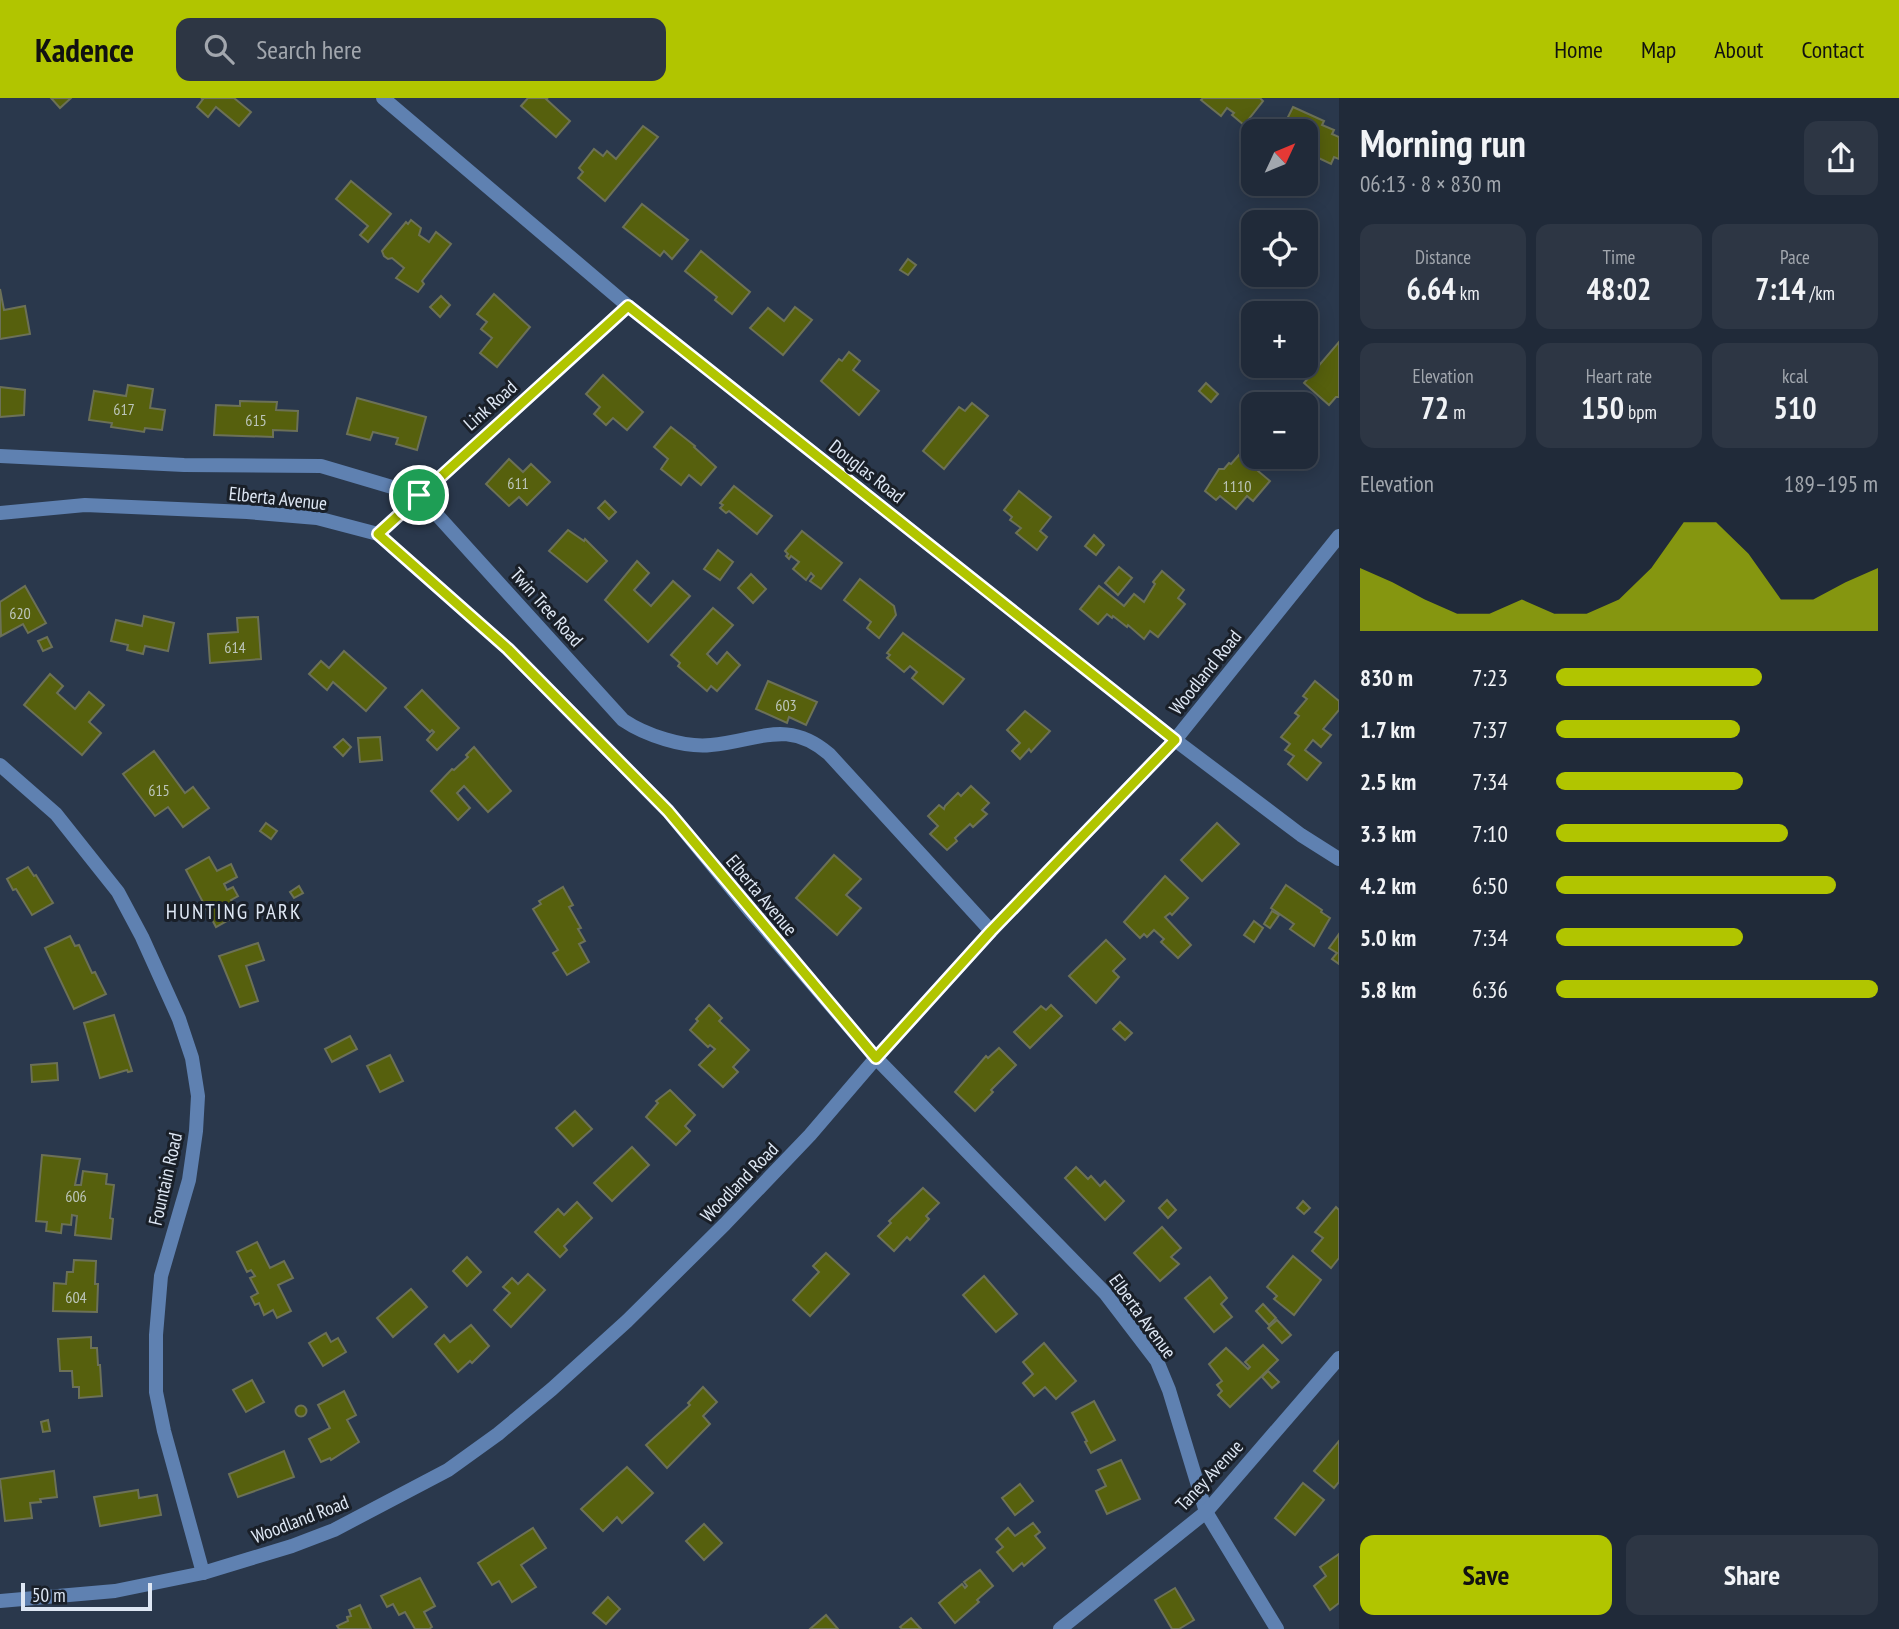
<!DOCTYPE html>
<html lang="en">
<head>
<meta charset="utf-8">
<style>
  body { margin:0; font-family:"PT Sans Narrow",sans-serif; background:#2d3644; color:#f1f3f6; height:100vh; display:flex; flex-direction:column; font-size:26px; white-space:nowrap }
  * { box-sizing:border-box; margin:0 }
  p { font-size:23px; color:#a2a7ae }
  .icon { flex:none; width:38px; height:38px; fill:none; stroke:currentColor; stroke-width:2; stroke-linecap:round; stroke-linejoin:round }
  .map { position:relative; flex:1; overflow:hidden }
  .side { display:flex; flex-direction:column; background:#202a39; width:560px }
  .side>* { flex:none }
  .needle { width:46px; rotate:46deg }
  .fabs { position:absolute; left:1241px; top:21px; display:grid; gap:14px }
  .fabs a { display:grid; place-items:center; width:77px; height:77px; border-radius:14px; background:#202a39; box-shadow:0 4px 18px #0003,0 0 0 2px #3d4653; font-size:35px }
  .scale { position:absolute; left:21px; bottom:18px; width:131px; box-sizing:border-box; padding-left:7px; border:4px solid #dee7f4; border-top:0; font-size:19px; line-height:24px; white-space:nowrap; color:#dee7f4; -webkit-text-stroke:5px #191f28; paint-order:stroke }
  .pin { position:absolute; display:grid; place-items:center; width:60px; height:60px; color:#fff; margin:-30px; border:4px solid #fff; border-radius:50%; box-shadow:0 2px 7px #0007 }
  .round { display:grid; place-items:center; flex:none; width:74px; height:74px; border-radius:14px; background:#2d3644 }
  .overview { display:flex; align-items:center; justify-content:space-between; height:119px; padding:0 21px }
  h1 { font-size:38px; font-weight:700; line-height:52px }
  .figures { display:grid; grid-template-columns:repeat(3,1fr); gap:10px; height:119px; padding:7px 21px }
  .figures div { display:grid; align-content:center; border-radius:14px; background:#2d3644; text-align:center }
  .figures b { font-size:30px; font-weight:700 }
  .figures small { font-size:19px; font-weight:400 }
  .figures p { font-size:19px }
  .chart { height:196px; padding:14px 21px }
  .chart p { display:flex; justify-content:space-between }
  .chart svg { width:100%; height:126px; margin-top:7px; fill:#b1c500; opacity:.7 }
  .primary-button { display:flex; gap:14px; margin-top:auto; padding:14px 21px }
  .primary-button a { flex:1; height:80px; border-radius:14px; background:#b1c500; color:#111; font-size:28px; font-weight:700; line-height:80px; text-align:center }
  .primary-button a+a { background:#2d3644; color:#f1f3f6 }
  ul { padding:0 21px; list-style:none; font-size:23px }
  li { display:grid; grid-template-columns:112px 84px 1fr; align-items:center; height:52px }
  li i { height:18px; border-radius:9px; background:#b1c500 }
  header { display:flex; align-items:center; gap:42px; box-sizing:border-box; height:98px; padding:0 35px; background:#b1c500; color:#111 }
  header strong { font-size:33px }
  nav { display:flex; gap:38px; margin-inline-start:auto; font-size:24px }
  .search { width:490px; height:63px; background:#2d3644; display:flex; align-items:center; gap:18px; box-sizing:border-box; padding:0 24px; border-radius:14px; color:#a2a7ae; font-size:26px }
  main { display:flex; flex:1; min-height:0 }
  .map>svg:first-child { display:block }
</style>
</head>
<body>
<header>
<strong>Kadence</strong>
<div class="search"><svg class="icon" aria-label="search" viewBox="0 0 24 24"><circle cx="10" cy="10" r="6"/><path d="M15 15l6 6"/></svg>Search here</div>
<nav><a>Home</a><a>Map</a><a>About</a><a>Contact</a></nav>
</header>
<main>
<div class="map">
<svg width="1339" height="1531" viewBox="0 0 1339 1531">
  <rect width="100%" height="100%" fill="#2a384c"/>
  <g fill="#56600d" stroke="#6c7157" stroke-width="2">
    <polygon points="51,0 71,0 60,10"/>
    <polygon points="201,0 234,0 251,14 239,28 216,9 208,19 197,9 203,1"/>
    <polygon points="528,0 548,0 546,1 570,23 556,39 521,8"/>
    <polygon points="1203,0 1260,0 1263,3 1244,27 1232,17 1234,15 1227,10 1221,18 1201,2"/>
    <polygon points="1293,9 1324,23 1322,27 1334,32 1332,36 1339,39 1339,61 1334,59 1331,66 1306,54 1306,33 1281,33"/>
    <polygon points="643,28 658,39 605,103 578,80 583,74 579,70 594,51 603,58 607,53 616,61"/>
    <polygon points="351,83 391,116 368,144 360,137 368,128 336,101"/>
    <polygon points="642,106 688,142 672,161 664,153 660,158 623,129"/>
    <polygon points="411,122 421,130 419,137 429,144 436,134 451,146 422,183 424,186 418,194 396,180 404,170 392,160 388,161 384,158 382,153 406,124 408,126"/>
    <polygon points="701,153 750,194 732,216 715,202 717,199 685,173"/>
    <polygon points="908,161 916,167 908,177 900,172"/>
    <polygon points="0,191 4,212 25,208 30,236 0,241"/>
    <polygon points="494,196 530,229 497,269 480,255 492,240 481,231 487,224 477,216"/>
    <polygon points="441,198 450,207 440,219 430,209"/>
    <polygon points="795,209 812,222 783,257 750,230 768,210 784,223"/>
    <polygon points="1339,244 1339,299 1336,299 1329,307 1304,285"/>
    <polygon points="849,254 860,263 853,272 879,293 859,317 821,283 839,261 842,263"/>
    <polygon points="603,277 643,314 627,332 613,320 606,327 594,316 600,309 586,296"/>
    <polygon points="1206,285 1218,296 1211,304 1199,293"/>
    <polygon points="128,287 153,291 150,310 165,312 162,332 145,330 144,334 111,329 112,325 89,322 94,293 126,298"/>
    <polygon points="0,289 25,292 24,317 0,319"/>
    <polygon points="357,300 426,319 417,352 396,346 398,340 373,334 370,342 347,336"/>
    <polygon points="240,303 277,304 276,312 298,313 297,333 273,332 273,339 214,337 216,307 240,308"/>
    <polygon points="972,305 988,318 944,371 923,353 959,309 965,313"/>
    <polygon points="671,329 695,348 694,349 716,369 701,387 689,377 681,387 661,371 668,361 654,349"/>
    <polygon points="1239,357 1270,383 1253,403 1247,398 1236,411 1220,398 1216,402 1205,393 1219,371 1224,371 1229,365 1231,366"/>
    <polygon points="509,361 523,374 531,366 550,384 527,407 519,399 509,408 486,386"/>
    <polygon points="734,388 772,418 757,436 729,413 726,415 720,410 723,407 720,405"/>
    <polygon points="1019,393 1051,419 1040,433 1047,439 1037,452 1016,435 1021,430 1010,422 1012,419 1004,412"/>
    <polygon points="605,403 616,414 609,421 598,410"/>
    <polygon points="568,432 584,443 585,441 607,463 587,484 549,453"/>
    <polygon points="802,433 842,465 821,491 810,483 814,478 811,475 806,482 793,471 799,464 791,458 789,461 786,458 788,456 785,453"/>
    <polygon points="1094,437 1104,447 1096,457 1085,448"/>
    <polygon points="718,452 733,464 720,482 704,471"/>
    <polygon points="637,463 649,475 634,492 651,508 673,483 690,498 648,544 605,502"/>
    <polygon points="1119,469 1132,480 1118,497 1105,485"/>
    <polygon points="1162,473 1184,492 1178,500 1185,506 1158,539 1150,533 1144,541 1128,527 1127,529 1113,518 1112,520 1107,516 1098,526 1080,511 1099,488 1124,508 1134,496 1144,504 1155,486 1153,484"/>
    <polygon points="751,476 766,491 753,505 738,490"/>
    <polygon points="860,481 894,508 896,517 879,540 867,530 871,524 844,502"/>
    <polygon points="25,488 46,525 28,535 23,526 1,538 0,504"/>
    <polygon points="713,510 733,527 707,556 717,566 727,554 740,567 717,593 711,588 707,593 678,568 680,565 671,557"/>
    <polygon points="144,518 174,525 168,553 145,548 143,556 127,552 128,547 111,543 116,522 142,528"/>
    <polygon points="258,519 261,561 210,565 208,536 238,534 237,520"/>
    <polygon points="903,535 964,581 943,606 912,580 917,574 910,568 904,574 887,560 890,557 887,555"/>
    <polygon points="47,539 52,549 43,553 38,543"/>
    <polygon points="344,553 386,590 366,613 333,584 327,592 309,576 321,563 329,570"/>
    <polygon points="50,576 63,588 57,595 75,611 89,594 104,607 89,624 101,635 82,657 24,607"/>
    <polygon points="768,583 817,604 806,627 789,619 787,625 756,611"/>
    <polygon points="1315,583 1339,603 1339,612 1323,631 1331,637 1321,649 1313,642 1305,652 1321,665 1307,682 1288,666 1294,658 1285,652 1290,646 1281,639 1299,618 1295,615 1307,601 1303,598"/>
    <polygon points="422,592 459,630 437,652 427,642 434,634 432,632 430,634 405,609"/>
    <polygon points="1025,613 1050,633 1031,654 1029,651 1020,661 1012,653 1020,645 1007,632"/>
    <polygon points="380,639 382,662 360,664 358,640"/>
    <polygon points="343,641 351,649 343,658 334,649"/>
    <polygon points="474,649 511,693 488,714 464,688 457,695 470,710 458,722 431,693 452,671 454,672 468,659 466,657"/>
    <polygon points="154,653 185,695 193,689 209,710 183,729 168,709 155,718 123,676"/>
    <polygon points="971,688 989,705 982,712 987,716 973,729 970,726 955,740 957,743 947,752 930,736 938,728 928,718 939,707 944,711 945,708 958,695 961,698"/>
    <polygon points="266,725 277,733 271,741 260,733"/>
    <polygon points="1217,725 1239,746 1202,783 1181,762"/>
    <polygon points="834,757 861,781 846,797 861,810 837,837 796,800"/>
    <polygon points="209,759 217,773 231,766 237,779 224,786 227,792 233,789 238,798 231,802 239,816 216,829 186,772"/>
    <polygon points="28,769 34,778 36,777 53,805 32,817 16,791 13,792 7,781"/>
    <polygon points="1165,778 1188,800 1172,817 1170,815 1165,819 1191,847 1178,860 1161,844 1164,841 1154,832 1147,839 1144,836 1140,840 1124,824"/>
    <polygon points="1286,787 1322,812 1321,814 1330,820 1314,848 1290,831 1294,826 1271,810"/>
    <polygon points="299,788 303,795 294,800 290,794"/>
    <polygon points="563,789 573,807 569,809 581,830 578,831 585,843 579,846 589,864 567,877 553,855 558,852 533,811 541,806 539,803"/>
    <polygon points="1272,813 1279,817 1270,830 1264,826"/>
    <polygon points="1254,823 1263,830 1254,844 1244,837"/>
    <polygon points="1339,836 1339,866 1332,861 1337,855 1329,850"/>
    <polygon points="70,838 75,848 79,847 92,875 95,874 106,896 74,911 45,850"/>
    <polygon points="1106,842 1125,861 1113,873 1119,879 1096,905 1069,878"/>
    <polygon points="258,845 264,862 246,868 258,903 240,909 219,858"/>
    <polygon points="709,907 722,920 719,923 749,952 733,969 738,974 723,989 699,967 715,951 710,947 708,949 690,932 698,923 696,921"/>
    <polygon points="1051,907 1062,918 1030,950 1014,934 1041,908 1046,912"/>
    <polygon points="114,917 132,973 128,974 127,972 100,980 84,925"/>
    <polygon points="1120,924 1132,935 1125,942 1113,931"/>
    <polygon points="350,938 357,951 332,964 325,951"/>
    <polygon points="999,950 1016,967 991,992 993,994 975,1013 955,994 986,958 988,960"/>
    <polygon points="390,957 403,983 380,994 367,968"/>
    <polygon points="57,965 58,982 32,984 31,967"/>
    <polygon points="670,992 695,1017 685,1028 690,1033 676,1047 646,1019 658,1005 656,1003"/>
    <polygon points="575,1013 592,1031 573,1048 556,1030"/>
    <polygon points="632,1049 649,1067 612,1103 594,1085"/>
    <polygon points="42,1057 80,1061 75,1087 81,1087 83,1073 107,1076 106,1086 114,1087 110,1120 113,1121 111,1141 75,1137 77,1118 72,1117 71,1127 62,1126 61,1135 46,1133 47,1124 36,1123"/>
    <polygon points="1076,1069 1088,1081 1091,1078 1100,1088 1105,1083 1124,1103 1105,1122 1065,1080"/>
    <polygon points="923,1090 939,1105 926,1118 929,1121 910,1142 907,1139 894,1153 878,1138 891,1125 889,1123"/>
    <polygon points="1167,1102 1176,1112 1168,1120 1159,1110"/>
    <polygon points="1303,1103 1310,1110 1304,1116 1297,1110"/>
    <polygon points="577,1104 592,1120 564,1148 567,1152 560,1159 535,1134 558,1111 564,1117"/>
    <polygon points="1336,1109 1339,1112 1339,1160 1331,1170 1312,1153 1323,1140 1315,1134"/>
    <polygon points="1162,1129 1181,1150 1171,1159 1179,1166 1160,1183 1134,1155"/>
    <polygon points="257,1144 270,1170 284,1163 293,1180 278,1187 291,1213 277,1220 273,1212 264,1217 259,1205 255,1207 251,1199 258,1195 250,1180 255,1178 251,1172 247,1174 237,1154"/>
    <polygon points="826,1155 849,1176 810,1218 793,1202 819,1174 813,1168"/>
    <polygon points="1293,1158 1321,1182 1294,1217 1274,1201 1277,1198 1267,1189"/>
    <polygon points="467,1159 481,1174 467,1188 453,1173"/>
    <polygon points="74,1162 96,1163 95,1186 98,1186 97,1214 53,1213 54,1185 66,1186 67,1174 73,1174"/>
    <polygon points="528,1176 545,1192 511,1229 494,1212 510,1195 503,1189 512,1180 518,1186"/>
    <polygon points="984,1178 1017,1216 996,1234 963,1197"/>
    <polygon points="1210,1179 1227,1200 1221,1206 1232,1219 1214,1234 1185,1200"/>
    <polygon points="411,1191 427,1209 393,1239 377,1220"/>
    <polygon points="1263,1206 1276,1220 1269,1227 1256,1213"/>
    <polygon points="1277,1222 1291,1237 1282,1245 1268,1230"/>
    <polygon points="471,1227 489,1248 472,1265 470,1263 458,1274 435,1246 444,1237 450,1244"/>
    <polygon points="326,1235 331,1244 338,1240 346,1254 323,1268 309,1245"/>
    <polygon points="91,1239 91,1250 97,1250 98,1267 100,1267 102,1298 79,1300 79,1289 73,1289 72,1273 60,1273 58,1241"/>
    <polygon points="1044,1245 1076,1283 1056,1301 1045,1289 1034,1298 1023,1285 1033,1276 1023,1264"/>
    <polygon points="1263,1247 1278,1262 1230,1309 1218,1297 1222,1293 1217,1287 1222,1283 1209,1266 1226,1250 1248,1271 1250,1269 1245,1264"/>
    <polygon points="1268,1273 1279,1284 1272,1290 1262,1279"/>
    <polygon points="252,1282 264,1304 246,1314 233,1292"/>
    <polygon points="703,1289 717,1304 703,1318 710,1326 667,1370 646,1347 690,1307 688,1305"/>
    <polygon points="344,1293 356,1317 347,1322 359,1344 331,1362 330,1360 321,1364 309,1341 330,1330 318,1307"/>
    <polygon points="1094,1303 1115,1342 1091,1355 1085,1344 1087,1343 1072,1315"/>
    <circle cx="301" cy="1313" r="5.5"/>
    <polygon points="48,1322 50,1333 43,1334 41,1324"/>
    <polygon points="1339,1343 1339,1384 1334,1390 1314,1373"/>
    <polygon points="284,1353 294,1379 238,1399 229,1376"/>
    <polygon points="1121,1362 1140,1401 1107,1416 1096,1393 1106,1388 1098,1372"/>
    <polygon points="627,1369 653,1395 622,1425 617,1419 603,1433 581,1411"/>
    <polygon points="54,1373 57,1399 40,1401 41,1404 30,1405 32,1420 5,1423 0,1381"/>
    <polygon points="1303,1385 1324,1402 1295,1437 1275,1420"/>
    <polygon points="1020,1386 1033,1403 1015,1417 1002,1400"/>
    <polygon points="138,1392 139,1400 157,1397 161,1417 100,1428 94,1399"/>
    <polygon points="1033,1425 1040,1434 1035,1438 1045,1450 1024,1468 1022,1465 1013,1473 997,1454 1003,1449 996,1441 1008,1430 1015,1438"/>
    <polygon points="704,1426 722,1445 704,1462 686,1443"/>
    <polygon points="533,1430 546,1450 521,1467 536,1489 512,1504 499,1483 492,1487 478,1465"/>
    <polygon points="1339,1456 1339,1505 1330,1512 1314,1488 1326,1478 1320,1469"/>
    <polygon points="980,1472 993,1488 977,1502 979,1504 955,1525 939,1505 962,1486 965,1490 967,1488 964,1484"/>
    <polygon points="420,1480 435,1508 424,1514 432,1529 429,1531 415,1531 405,1514 399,1517 393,1506 387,1509 381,1498"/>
    <polygon points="1175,1490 1194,1522 1179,1531 1172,1531 1155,1502"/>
    <polygon points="608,1499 620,1511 606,1526 593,1515"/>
    <polygon points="360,1507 371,1531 339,1531 337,1528 348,1523 347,1519 351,1518 349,1512"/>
    <polygon points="826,1517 838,1531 810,1531"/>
    <polygon points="911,1520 921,1531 902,1531 900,1529"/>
  </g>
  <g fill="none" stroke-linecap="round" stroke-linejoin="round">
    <g stroke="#5f81b1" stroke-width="14">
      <polyline points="383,0 628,208 1175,642 1301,737 1339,761"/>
      <path d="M0,358L184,367L321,368L419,397L623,622C645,637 684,650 711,647C758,643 787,620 829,656L991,833"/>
      <polyline points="0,415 85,407 247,414 317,420 378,436 508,551 668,713 750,813 876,960 1105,1195 1157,1263 1169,1292 1206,1414 1277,1531"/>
      <polyline points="378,436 628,208"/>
      <polyline points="0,667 56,716 118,794 142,839 179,921 192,960 198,998 196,1033 189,1082 161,1178 156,1237 156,1294 164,1333 203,1475"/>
      <polyline points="0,1503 115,1493 203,1475 292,1448 334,1432 448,1372 498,1336 552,1291 627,1223 725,1126 810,1037 876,960 991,833 1175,642 1339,438"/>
      <polyline points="1060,1531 1206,1414 1339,1260"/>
    </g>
  </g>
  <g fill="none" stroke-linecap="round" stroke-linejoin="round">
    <g stroke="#fff" stroke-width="14">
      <polygon id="route" points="628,208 1175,642 991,833 876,960 668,713 508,551 378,436"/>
    </g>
    <use href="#route" stroke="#b1c500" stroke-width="9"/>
  </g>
  <g text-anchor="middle" stroke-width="6" stroke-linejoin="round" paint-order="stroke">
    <g font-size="16" fill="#bcc5ba">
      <text x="124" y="317">617</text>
      <text x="256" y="328">615</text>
      <text x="518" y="391">611</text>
      <text x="1237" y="394">1110</text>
      <text x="20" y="521">620</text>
      <text x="235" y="555">614</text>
      <text x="786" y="613">603</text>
      <text x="159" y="698">615</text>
      <text x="76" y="1104">606</text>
      <text x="76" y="1205">604</text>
    </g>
    <g font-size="19" fill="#dee7f4" stroke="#191f28">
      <text transform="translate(490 307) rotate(-42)" y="7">Link Road</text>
      <text transform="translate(867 373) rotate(38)" y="7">Douglas Road</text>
      <text transform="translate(278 400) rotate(6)" y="7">Elberta Avenue</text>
      <text transform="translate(547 509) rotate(48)" y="7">Twin Tree Road</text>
      <text transform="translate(1205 574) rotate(-51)" y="7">Woodland Road</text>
      <text transform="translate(762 797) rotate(50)" y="7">Elberta Avenue</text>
      <text transform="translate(165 1081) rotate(-77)" y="7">Fountain Road</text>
      <text transform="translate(739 1084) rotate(-46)" y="7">Woodland Road</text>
      <text transform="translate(1143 1218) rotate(54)" y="7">Elberta Avenue</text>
      <text transform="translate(1209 1377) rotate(-47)" y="7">Taney Avenue</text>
      <text transform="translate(300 1421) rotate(-21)" y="7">Woodland Road</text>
    </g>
    <g font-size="21" letter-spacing="2" fill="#dee7f4" stroke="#191f28">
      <text x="234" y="821">HUNTING PARK</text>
    </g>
  </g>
</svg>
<div class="fabs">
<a><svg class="needle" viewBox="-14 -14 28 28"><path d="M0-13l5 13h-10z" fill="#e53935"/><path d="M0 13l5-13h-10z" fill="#a2a7ae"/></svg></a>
<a><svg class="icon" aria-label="locate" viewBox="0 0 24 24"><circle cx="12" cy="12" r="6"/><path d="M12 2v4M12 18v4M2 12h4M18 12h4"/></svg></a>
<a>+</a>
<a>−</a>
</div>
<div class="scale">50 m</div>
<div class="pin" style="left:419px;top:397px;background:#1e9e55"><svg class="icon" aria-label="arrive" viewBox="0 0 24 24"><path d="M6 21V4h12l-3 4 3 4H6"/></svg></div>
</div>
<section class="side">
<div class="overview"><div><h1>Morning run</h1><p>06:13 · 8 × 830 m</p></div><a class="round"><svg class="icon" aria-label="share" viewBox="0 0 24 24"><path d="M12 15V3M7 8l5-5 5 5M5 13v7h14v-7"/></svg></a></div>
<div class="figures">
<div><p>Distance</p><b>6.64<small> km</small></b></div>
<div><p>Time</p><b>48:02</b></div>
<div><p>Pace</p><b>7:14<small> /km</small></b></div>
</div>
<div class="figures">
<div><p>Elevation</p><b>72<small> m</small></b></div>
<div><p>Heart rate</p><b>150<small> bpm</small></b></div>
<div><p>kcal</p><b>510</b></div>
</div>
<div class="chart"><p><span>Elevation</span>189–195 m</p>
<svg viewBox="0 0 160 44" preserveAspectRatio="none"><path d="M0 44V22L10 27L20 33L30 38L40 38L50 33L60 38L70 38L80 33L90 22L100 6L110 6L120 17L130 33L140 33L150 27L160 22V44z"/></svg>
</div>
<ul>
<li><b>830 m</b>7:23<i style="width:64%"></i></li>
<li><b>1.7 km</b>7:37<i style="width:57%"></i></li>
<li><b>2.5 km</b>7:34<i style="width:58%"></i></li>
<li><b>3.3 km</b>7:10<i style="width:72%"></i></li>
<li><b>4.2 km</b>6:50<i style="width:87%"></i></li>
<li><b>5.0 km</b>7:34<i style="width:58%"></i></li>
<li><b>5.8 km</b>6:36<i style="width:100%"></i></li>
</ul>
<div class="primary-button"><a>Save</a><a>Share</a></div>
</section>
</main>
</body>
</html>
